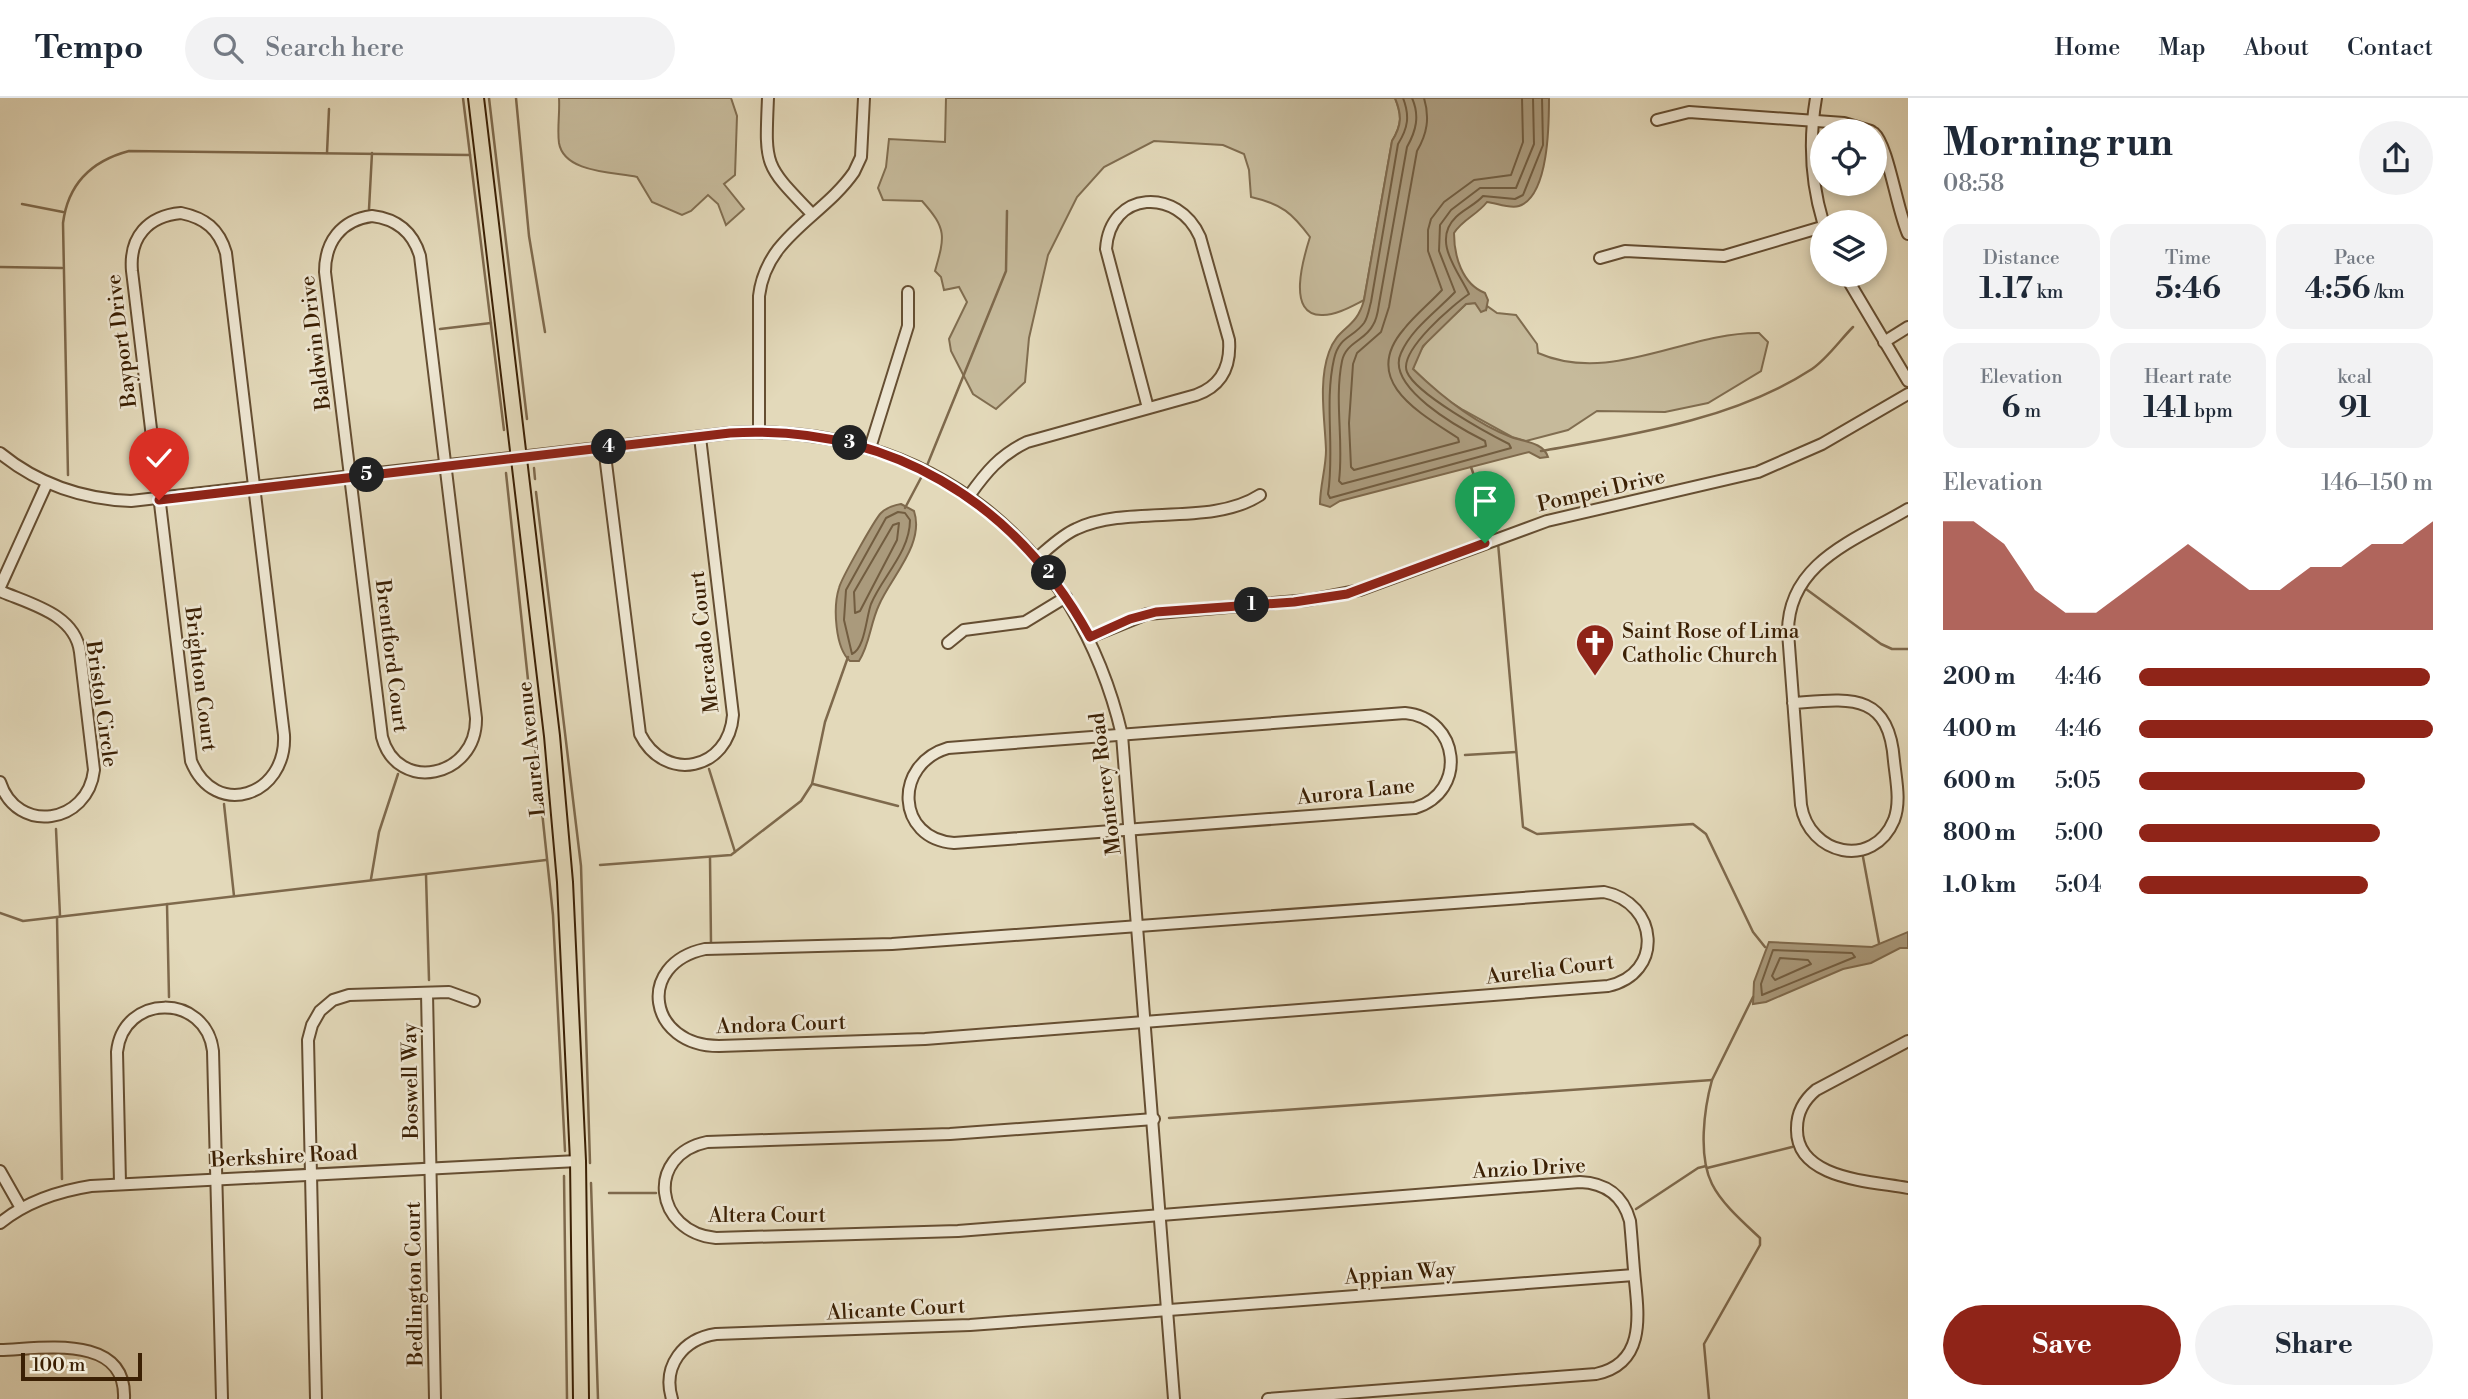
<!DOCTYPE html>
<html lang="en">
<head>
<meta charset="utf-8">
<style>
  body { margin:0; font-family:"Libre Bodoni",serif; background:#f2f2f3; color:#1f2937; height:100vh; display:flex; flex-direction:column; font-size:26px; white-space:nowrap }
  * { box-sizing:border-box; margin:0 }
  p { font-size:23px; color:#747a83 }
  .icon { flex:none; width:38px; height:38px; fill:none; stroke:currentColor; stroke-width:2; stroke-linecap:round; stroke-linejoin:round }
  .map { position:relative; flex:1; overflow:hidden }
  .sheet { display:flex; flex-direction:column; background:#fff; width:560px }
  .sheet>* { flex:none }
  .tools { position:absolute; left:1810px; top:21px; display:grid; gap:14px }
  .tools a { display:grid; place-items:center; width:77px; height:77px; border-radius:50%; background:#fff; box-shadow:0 4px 10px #0003; font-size:35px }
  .scale { position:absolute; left:21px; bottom:18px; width:121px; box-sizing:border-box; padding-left:7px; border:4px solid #3b2004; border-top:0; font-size:19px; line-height:24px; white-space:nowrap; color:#3b2004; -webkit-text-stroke:5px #ede6d2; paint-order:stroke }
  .pin { position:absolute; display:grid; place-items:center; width:60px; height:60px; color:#fff; margin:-72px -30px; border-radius:50% 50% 50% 0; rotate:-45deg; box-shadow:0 0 7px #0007 }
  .pin .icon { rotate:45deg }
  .km { position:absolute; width:35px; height:35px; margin:-18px; border-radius:50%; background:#222; color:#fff; font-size:19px; line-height:35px; text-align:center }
  .round { display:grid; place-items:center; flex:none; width:74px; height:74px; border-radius:37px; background:#f2f2f3 }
  .headline { display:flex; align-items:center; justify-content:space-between; height:119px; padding:0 35px }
  h1 { font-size:38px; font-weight:700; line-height:52px }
  .metrics { display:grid; grid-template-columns:repeat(3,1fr); gap:10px; height:119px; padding:7px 35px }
  .metrics div { display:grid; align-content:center; border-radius:18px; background:#f2f2f3; text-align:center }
  .metrics b { font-size:30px; font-weight:700 }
  .metrics small { font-size:19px; font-weight:400 }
  .metrics p { font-size:19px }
  .chart { height:196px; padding:14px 35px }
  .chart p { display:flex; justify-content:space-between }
  .chart svg { width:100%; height:126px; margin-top:7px; fill:#8f2418; opacity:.7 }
  .action { display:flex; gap:14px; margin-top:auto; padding:14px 35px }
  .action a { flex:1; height:80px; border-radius:42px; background:#8f2418; color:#fff; font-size:28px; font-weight:700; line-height:80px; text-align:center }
  .action a+a { background:#f2f2f3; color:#1f2937 }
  ul { padding:0 35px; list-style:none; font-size:23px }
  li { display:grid; grid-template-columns:112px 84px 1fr; align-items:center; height:52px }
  li i { height:18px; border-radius:9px; background:#8f2418 }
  header { display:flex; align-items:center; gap:42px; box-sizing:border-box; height:98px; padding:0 35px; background:#fff; border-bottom:2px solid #e0e1e3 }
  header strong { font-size:33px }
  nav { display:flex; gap:38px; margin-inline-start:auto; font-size:24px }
  .search { width:490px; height:63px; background:#f2f2f3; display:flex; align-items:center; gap:18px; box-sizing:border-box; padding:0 24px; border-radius:38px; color:#747a83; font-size:26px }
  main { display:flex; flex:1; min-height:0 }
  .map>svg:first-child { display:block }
</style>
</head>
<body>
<header>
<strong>Tempo</strong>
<div class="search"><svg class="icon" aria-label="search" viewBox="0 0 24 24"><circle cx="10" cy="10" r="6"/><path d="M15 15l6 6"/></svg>Search here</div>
<nav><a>Home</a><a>Map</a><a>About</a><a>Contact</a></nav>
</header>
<main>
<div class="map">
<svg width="1908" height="1301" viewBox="0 0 1908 1301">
  <rect width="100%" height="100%" fill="#e3d9ba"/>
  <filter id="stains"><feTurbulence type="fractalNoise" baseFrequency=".00286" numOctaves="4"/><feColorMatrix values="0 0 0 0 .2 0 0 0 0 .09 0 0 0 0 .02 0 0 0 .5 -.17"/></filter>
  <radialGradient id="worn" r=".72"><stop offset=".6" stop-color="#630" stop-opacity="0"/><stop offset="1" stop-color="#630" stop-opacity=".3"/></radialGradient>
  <g fill="#c6ba9b" stroke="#806d50" stroke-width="2">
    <path d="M559,0H731L737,18L735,77L724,86L744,111L726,127L718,106L708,97L691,113L682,117L652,104L637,79C614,74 564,75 559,45C557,31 560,15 559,0Z"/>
    <path d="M946,0H1395C1402,17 1402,27 1392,43L1364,202C1352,208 1337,217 1323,217C1285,219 1304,158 1310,139C1292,115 1282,106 1251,99L1249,72L1244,56L1223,47L1154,43L1104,69L1077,99L1048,157L1029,240L1025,284L996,311L973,296L951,253L949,241L967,204L959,189L944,192L941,179L935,173C945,138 947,131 922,103L883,102L878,90L886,69L889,41L945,44Z"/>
    <path d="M1475,205L1486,212L1487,208L1497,215L1516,217L1537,246L1538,255C1611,287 1686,234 1759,235L1768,244L1761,273L1708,305L1665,314L1597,313L1568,332L1526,343L1512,339L1463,312L1440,297L1413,271C1417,245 1448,224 1466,206Z"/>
  </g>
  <g fill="#aa9a7c" stroke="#7e694c" stroke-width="2">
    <path d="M1395,0H1549C1549,25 1549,98 1519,108C1510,111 1496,105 1487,104C1477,117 1463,121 1454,135C1454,158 1462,186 1485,195L1488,202L1486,212L1481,214L1475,205L1466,206L1423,248L1413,271C1441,298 1474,325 1511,339C1524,344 1543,344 1548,359L1540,360L1529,354L1340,403L1330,409L1320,406C1320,388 1326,370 1326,352C1325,322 1318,284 1329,254C1338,228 1356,232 1364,202L1392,43C1402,27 1402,17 1395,0Z"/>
    <path d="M901,406L914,413C925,446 891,479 879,507C870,526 870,546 859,563H850C835,550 833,509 839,490C841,481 875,421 881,415C886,410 895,407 901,406Z"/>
    <polygon points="1908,834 1908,850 1900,850 1871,865 1843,871 1766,904 1753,906 1754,884 1769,844 1872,849"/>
  </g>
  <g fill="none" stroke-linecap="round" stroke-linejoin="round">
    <g stroke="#725d40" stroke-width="2">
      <path d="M1403,0C1410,18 1408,30 1398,46L1371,204C1369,211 1368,219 1364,225C1353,240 1339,238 1334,261C1324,305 1335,352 1328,396L1330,400L1511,350L1509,346C1487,335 1416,296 1407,274C1398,253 1454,206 1469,196C1459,174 1431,143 1456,119C1464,111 1475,107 1483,98L1515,101L1523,97L1543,47L1542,0"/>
      <path d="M1412,0C1420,18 1416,33 1407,49L1379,206C1378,213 1377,221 1373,227C1365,243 1346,244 1342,263C1334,303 1344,343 1339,383L1342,386L1486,348L1485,343C1459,330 1385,289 1401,255C1412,230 1437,213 1455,194L1439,153L1440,127L1451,112L1480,90H1516L1534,46L1533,0"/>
      <path d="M1424,0C1430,20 1427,36 1417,53L1389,209L1381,234L1357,255L1353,266L1349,325L1351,369L1354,372L1459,344L1458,340C1418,314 1360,282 1404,231C1415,217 1430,205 1442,192L1428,153V132L1431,121L1444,104L1474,82L1511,77L1523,44L1522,0"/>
      <path d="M898,414L905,415L910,422C910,454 882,479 871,506C866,520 865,550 852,556L844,522L846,492L886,420Z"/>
      <polygon points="899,425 897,442 860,513 855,515 854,494 893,427"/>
      <polygon points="1773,852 1852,855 1855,859 1762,897 1761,886"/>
      <polygon points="1780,860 1808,862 1811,866 1775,882 1772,878"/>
    </g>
    <g stroke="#7e694c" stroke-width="2.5">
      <polyline points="463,0 504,332"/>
      <polyline points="489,0 527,321"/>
      <polyline points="516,0 529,138 545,234"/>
      <polyline points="327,55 329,11"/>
      <polyline points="22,106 63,114"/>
      <polyline points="369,111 372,55"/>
      <polyline points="0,169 62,170"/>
      <polyline points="440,231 491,225"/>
      <path d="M1541,353C1631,337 1734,322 1812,271C1827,261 1840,242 1853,229"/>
      <polyline points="1471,369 1495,438"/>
      <polyline points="534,370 535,381"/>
      <polyline points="926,370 1006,173 1007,113"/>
      <polyline points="506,375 553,817 565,1053"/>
      <path d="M68,377L63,125C68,86 91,63 129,53L470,57"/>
      <polyline points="536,394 581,768 590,1065"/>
      <polyline points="905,410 923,376"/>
      <polyline points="1498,445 1523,729 1537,736 1693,726 1706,736 1753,834 1765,849"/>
      <polyline points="1806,491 1881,546 1892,551 1908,551"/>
      <polyline points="1465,657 1516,654"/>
      <polyline points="709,671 735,754"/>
      <polyline points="813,686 898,708"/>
      <polyline points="224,706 234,798"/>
      <polyline points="56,731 60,818"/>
      <polyline points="1863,759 1879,845"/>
      <polyline points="710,760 711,845"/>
      <polyline points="600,767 731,757 801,703 812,686 825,624 848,559"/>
      <polyline points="426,777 429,882"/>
      <polyline points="371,781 379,734 398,676"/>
      <polyline points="167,806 169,899"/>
      <polyline points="0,815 23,823 546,762"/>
      <polyline points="57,819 62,1081"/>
      <polyline points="1169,1020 1712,982"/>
      <polyline points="1707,1070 1792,1049"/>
      <polyline points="564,1078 567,1301"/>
      <polyline points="591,1085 598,1301"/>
      <polyline points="609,1095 656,1095"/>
      <polyline points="1636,1111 1698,1070 1706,1068"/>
      <path d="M1709,1301L1704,1246L1760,1147V1140C1743,1124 1722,1106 1712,1086C1698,1058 1704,1011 1712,982L1753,899"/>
    </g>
    <g stroke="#654e32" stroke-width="14">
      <g id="minor">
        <path d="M768,0C765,69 764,66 812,116"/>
        <path d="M1816,0C1809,41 1811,84 1823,124"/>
        <polyline points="1657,22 1689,14 1844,25 1871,33"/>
        <path d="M1874,35C1888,47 1897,112 1908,136"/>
        <path d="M181,115C205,120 219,131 226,155L284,637C287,698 215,722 191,663L132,173C129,139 148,118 181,115Z"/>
        <path d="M372,118C397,121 413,134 420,158L476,620C477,680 397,696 382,639L325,174C325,144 341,122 372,118Z"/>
        <polyline points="1600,160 1625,153 1724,158 1822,129"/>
        <polyline points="1845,177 1908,283"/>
        <polyline points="1884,244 1908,229"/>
        <path d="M759,333V198C766,138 823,119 854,74L861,59L864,0"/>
        <path d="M604,349L640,636C665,686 729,672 733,617L700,339"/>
        <polyline points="870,350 908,228 908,194"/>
        <path d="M0,355C38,386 82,401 131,403L730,335C930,324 1077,446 1122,637L1174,1301"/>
        <path d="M969,398C986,374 1000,357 1027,344L1196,297C1221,288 1231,269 1229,242L1200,139C1178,89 1110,92 1106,151L1148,310"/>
        <path d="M1037,460C1049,450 1062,437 1076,431C1128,406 1211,429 1260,397"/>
        <polyline points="0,489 47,385"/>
        <path d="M0,493C30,506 75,516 80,554L94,672C88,726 17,737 0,684"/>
        <polyline points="1090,539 1147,516 1309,502 1360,492 1547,423 1758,374 1822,346 1908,296"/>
        <polyline points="948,545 964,532 1025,524 1066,499"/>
        <path d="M1793,605C1849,601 1889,593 1894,663C1896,682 1901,704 1894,722C1873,772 1809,757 1801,707L1788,534C1788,464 1856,442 1908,411"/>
        <path d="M1405,615C1460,620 1468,694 1415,710L954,745C896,741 893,666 948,650Z"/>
        <path d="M1604,794C1659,805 1664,876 1608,888L925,941L719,948C648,948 635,866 705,851L892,846Z"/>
        <polyline points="427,895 435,1301"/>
        <path d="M1908,943L1816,992C1804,1002 1797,1014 1797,1030C1795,1082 1872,1083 1908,1090"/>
        <path d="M1154,1021L950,1036L707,1044C645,1057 654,1134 716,1140L958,1133L1580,1084C1605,1085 1623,1097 1630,1123C1632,1143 1633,1163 1635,1183C1639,1221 1644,1266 1596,1276L1268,1301"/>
        <polyline points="0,1073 21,1110"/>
        <path d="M120,1085L117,954C123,895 206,895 213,953L222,1301"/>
        <path d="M0,1125C26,1104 59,1093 91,1088L578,1063"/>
        <path d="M0,1252C42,1251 127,1235 124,1301"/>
        <polyline points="316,1301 308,942 312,927 320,913 333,902 349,897 449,894 474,903"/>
        <path d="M672,1301C662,1268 683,1241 716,1236L970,1227L1634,1177"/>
      </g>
    </g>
    <g stroke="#3b2004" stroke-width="18">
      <polyline id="major" points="476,0 552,638 565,784 578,1063 581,1301"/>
    </g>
    <use href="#minor" stroke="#ede6d2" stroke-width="10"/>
    <use href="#major" stroke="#e3d9ba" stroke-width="14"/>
  </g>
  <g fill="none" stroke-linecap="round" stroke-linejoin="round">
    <g stroke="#fff" stroke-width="14">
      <path id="route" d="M159,402L730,335C887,326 1015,402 1090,539L1130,521L1156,514L1294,504L1347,496L1485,445"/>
    </g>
    <use href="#route" stroke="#8f2418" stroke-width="9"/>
  </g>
  <defs>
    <g id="church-pin" transform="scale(2.0125)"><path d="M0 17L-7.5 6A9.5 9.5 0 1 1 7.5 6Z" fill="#8f2418" stroke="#ede6d2"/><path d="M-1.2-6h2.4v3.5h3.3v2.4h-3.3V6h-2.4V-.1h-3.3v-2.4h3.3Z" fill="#fff"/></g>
  </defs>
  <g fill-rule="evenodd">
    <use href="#church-pin" x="1595" y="545"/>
  </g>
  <g text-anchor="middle" stroke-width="5" stroke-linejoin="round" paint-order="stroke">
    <g font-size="21" fill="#3b2004" stroke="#ede6d2">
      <text transform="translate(121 243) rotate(-97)" y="7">Bayport Drive</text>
      <text transform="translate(315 245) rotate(-97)" y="7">Baldwin Drive</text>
      <text transform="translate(1601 392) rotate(-13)" y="7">Pompei Drive</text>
      <text transform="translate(704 544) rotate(-96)" y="7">Mercado Court</text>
      <text transform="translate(392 558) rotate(83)" y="7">Brentford Court</text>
      <text transform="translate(201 581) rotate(83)" y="7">Brighton Court</text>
      <text transform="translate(102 606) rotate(82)" y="7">Bristol Circle</text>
      <text transform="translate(531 651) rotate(-96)" y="7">Laurel Avenue</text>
      <text transform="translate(1105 686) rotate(-97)" y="7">Monterey Road</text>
      <text transform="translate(1356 693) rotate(-6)" y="7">Aurora Lane</text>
      <text transform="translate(1550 871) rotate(-7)" y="7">Aurelia Court</text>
      <text transform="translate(781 926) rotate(-2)" y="7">Andora Court</text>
      <text transform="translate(410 983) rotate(-91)" y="7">Boswell Way</text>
      <text transform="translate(284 1058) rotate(-3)" y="7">Berkshire Road</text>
      <text transform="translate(1529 1070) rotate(-3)" y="7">Anzio Drive</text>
      <text x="767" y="1124">Altera Court</text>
      <text transform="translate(1400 1175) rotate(-4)" y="7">Appian Way</text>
      <text transform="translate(414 1186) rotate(-91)" y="7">Bedlington Court</text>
      <text transform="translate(896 1211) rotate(-3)" y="7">Alicante Court</text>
    </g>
    <g font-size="21" fill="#3b2004" stroke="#ede6d2" text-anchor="start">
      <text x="1622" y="540">Saint Rose of Lima<tspan x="1622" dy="24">Catholic Church</tspan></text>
    </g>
  </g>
  <rect width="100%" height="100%" filter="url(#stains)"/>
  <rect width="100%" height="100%" fill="url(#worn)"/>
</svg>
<div class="tools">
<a><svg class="icon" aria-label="locate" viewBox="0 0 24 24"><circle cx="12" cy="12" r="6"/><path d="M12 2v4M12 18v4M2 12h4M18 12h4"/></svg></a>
<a><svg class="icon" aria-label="layers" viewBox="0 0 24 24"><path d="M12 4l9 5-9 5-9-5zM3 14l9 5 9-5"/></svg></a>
</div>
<div class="scale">100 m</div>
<div class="pin" style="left:1485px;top:445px;background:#1e9e55"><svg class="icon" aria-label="arrive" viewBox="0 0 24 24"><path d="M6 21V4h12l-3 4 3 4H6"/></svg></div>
<div class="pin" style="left:159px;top:402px;background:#d93025"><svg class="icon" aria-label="check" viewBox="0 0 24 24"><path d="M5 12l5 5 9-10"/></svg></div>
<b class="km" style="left:1252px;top:507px">1</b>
<b class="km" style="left:1049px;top:475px">2</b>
<b class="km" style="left:850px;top:345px">3</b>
<b class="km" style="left:609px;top:349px">4</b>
<b class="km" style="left:367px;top:377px">5</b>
</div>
<section class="sheet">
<div class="headline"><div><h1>Morning run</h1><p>08:58</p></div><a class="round"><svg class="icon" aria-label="share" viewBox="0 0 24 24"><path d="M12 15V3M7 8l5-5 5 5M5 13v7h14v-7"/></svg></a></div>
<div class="metrics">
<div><p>Distance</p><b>1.17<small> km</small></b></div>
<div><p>Time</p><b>5:46</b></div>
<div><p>Pace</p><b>4:56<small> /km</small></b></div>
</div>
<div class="metrics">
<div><p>Elevation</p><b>6<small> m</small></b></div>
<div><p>Heart rate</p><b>141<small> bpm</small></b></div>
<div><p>kcal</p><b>91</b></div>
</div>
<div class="chart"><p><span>Elevation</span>146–150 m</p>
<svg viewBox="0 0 160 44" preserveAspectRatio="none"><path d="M0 44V6L10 6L20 14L30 30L40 38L50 38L60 30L70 22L80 14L90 22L100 30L110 30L120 22L130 22L140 14L150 14L160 6V44z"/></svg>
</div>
<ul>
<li><b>200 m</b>4:46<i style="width:99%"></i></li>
<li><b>400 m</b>4:46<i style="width:100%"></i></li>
<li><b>600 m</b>5:05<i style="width:77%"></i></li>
<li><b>800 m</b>5:00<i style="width:82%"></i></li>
<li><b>1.0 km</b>5:04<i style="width:78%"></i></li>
</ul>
<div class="action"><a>Save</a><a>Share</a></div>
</section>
</main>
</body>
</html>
